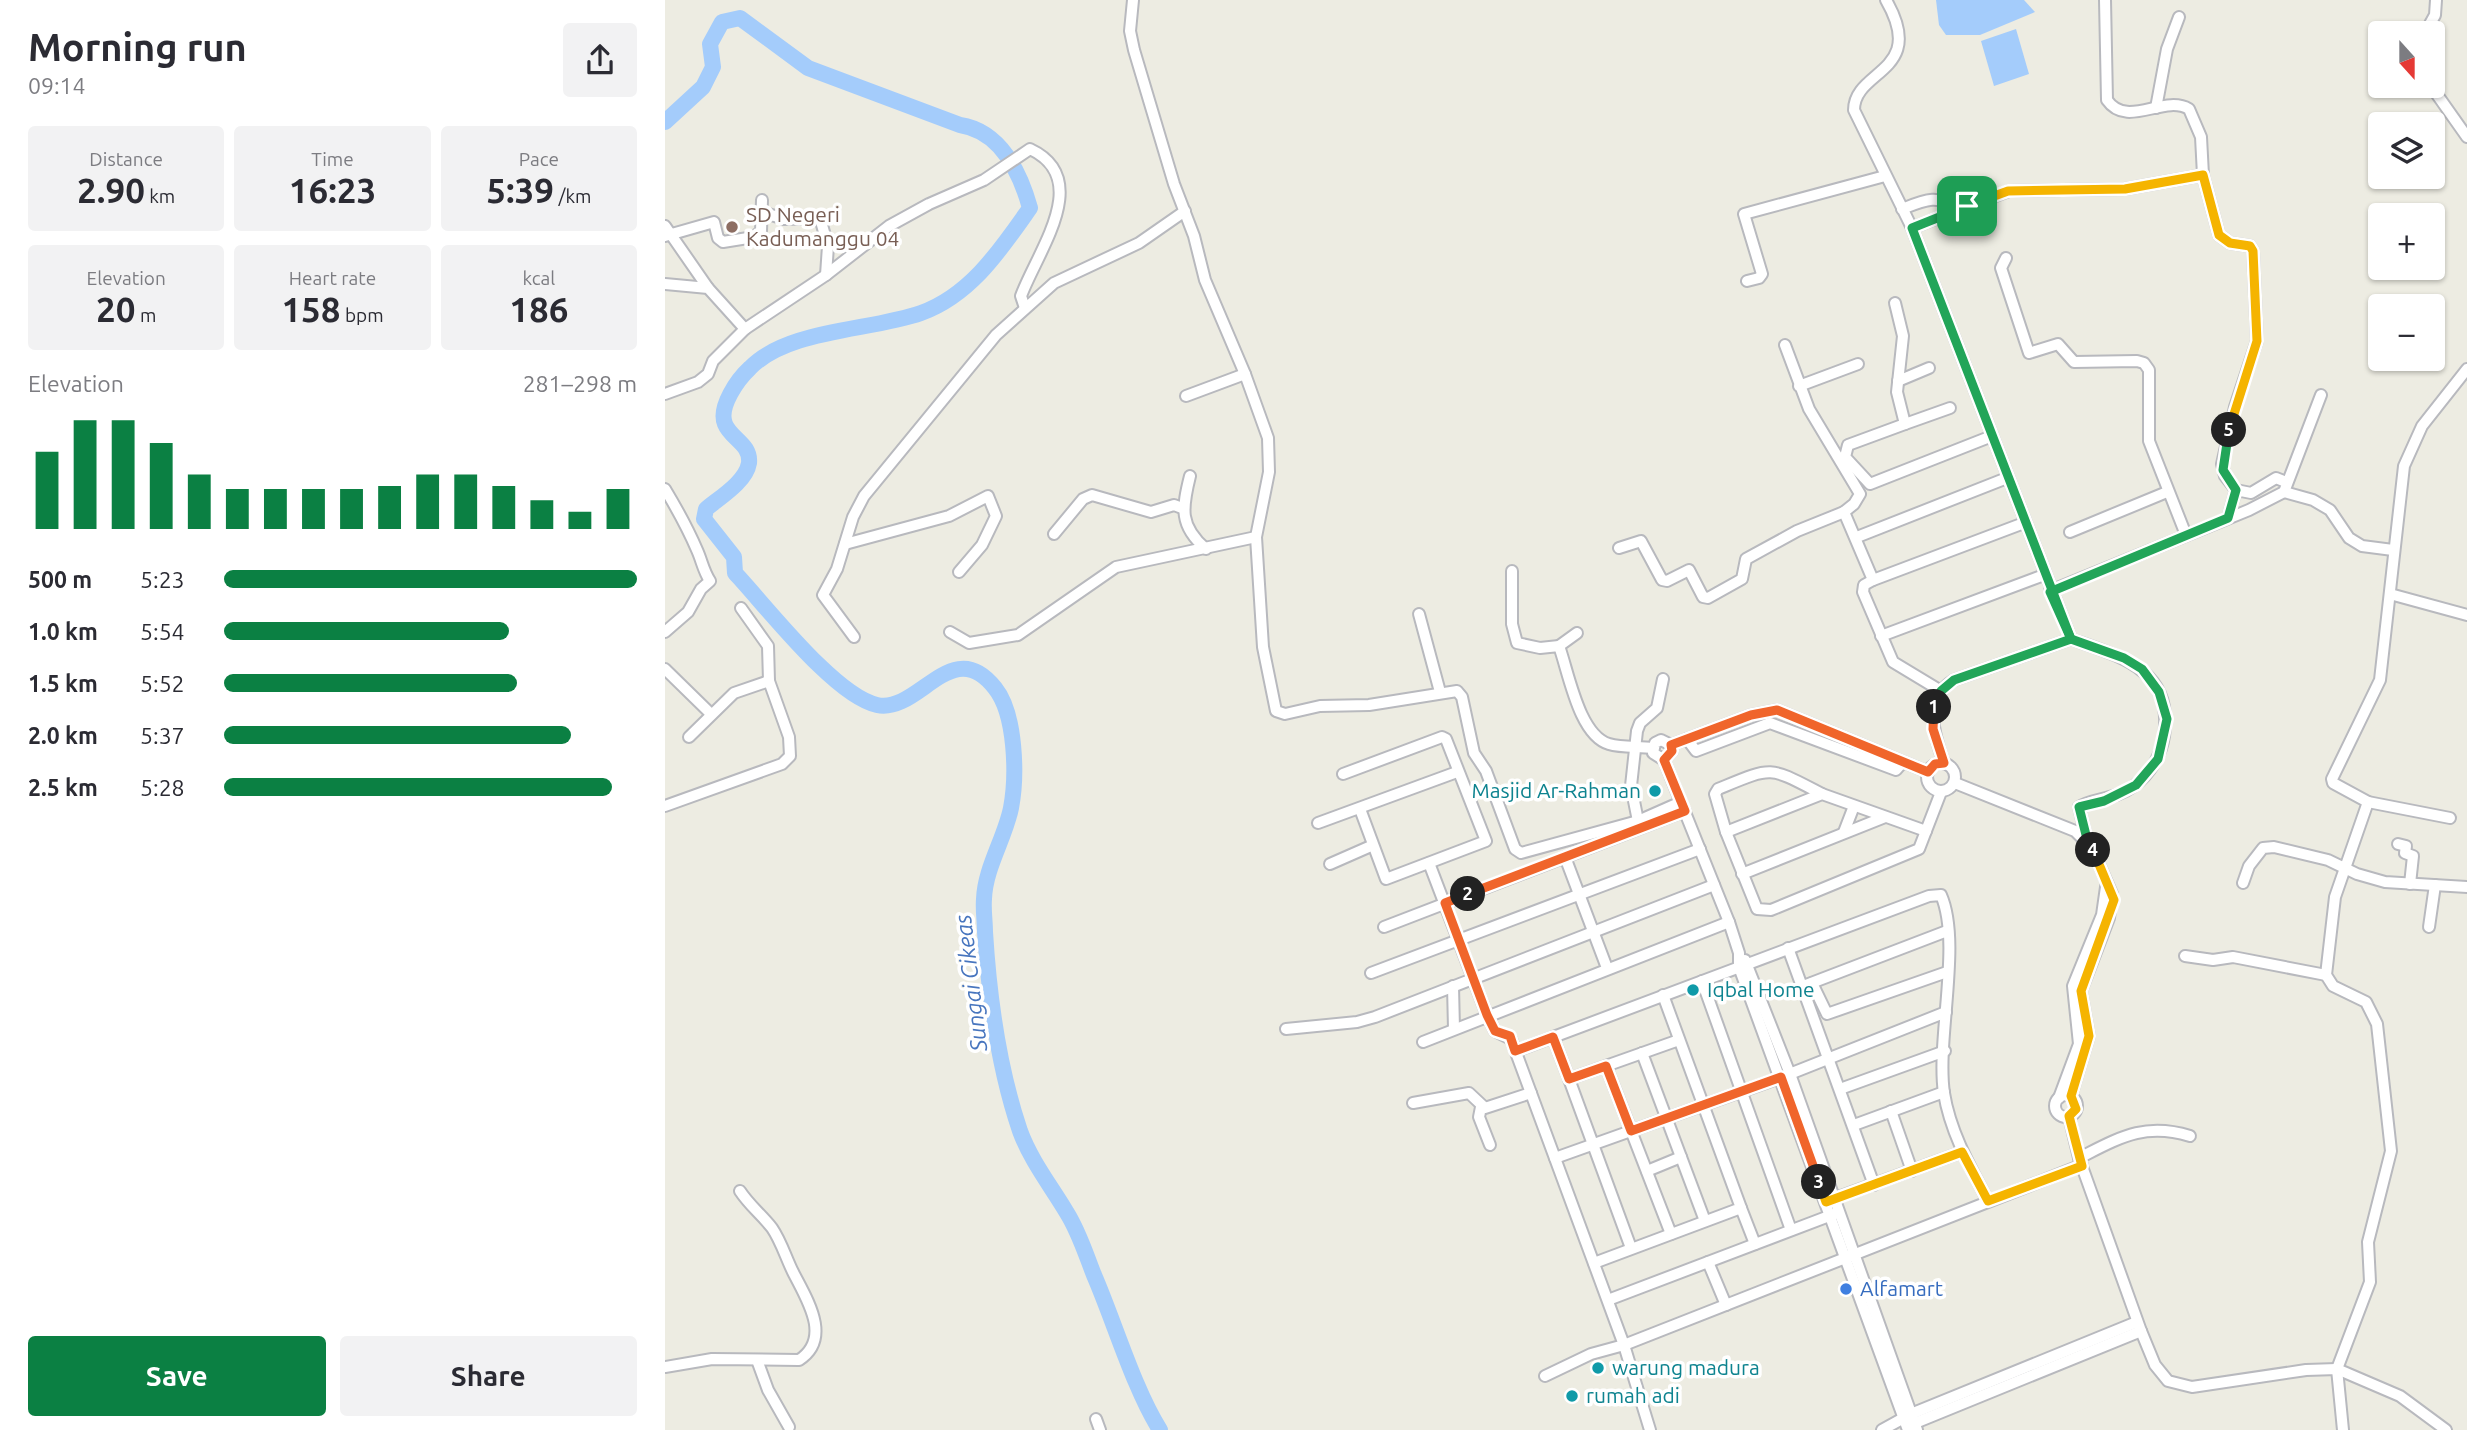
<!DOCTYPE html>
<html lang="en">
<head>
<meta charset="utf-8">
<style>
  body { margin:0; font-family:Ubuntu,sans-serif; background:#f2f2f3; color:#2b2b33; height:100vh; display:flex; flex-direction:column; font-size:26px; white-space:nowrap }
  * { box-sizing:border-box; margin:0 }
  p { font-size:23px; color:#7c7c81 }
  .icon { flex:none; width:38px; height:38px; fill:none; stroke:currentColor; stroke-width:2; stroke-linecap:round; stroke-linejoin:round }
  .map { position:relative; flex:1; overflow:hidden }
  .panel { display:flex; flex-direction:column; background:#fff; width:665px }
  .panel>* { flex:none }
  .needle { width:46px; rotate:159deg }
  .buttons { position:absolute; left:1703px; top:21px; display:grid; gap:14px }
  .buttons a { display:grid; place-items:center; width:77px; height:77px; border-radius:7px; background:#fff; box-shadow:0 2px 5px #0004; font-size:35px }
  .pin { position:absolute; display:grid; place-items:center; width:60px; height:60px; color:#fff; margin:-30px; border-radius:14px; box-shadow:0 4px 10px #0006 }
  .km { position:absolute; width:35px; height:35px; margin:-18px; border-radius:50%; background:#222; color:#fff; font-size:19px; line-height:35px; text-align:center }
  .round { display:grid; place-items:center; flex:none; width:74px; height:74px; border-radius:7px; background:#f2f2f3 }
  .summary { display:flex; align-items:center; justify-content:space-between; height:119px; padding:0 28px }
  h1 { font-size:38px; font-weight:700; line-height:52px }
  .stats { display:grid; grid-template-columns:repeat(3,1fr); gap:10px; height:119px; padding:7px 28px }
  .stats div { display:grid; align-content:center; border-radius:7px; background:#f2f2f3; text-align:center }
  .stats b { font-size:35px; font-weight:700 }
  .stats small { font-size:19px; font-weight:400 }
  .stats p { font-size:19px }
  .chart { height:196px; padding:14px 28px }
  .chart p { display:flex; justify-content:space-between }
  .chart svg { width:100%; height:126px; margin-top:7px; stroke:#0b8043; stroke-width:6 }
  .button { display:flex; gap:14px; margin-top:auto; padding:14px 28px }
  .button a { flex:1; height:80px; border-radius:7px; background:#0b8043; color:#fff; font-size:28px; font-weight:700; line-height:80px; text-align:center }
  .button a+a { background:#f2f2f3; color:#2b2b33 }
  ul { padding:0 28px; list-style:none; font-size:23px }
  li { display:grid; grid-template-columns:112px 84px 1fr; align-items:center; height:52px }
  li i { height:18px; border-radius:9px; background:#0b8043 }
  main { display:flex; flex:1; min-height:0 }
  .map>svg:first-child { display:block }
</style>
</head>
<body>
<main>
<section class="panel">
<div class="summary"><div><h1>Morning run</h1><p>09:14</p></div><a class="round"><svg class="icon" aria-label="share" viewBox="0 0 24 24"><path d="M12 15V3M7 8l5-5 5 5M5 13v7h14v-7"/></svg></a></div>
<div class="stats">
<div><p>Distance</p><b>2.90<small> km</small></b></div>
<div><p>Time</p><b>16:23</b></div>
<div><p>Pace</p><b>5:39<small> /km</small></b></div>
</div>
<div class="stats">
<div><p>Elevation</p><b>20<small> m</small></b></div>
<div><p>Heart rate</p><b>158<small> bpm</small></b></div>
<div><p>kcal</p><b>186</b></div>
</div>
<div class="chart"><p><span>Elevation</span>281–298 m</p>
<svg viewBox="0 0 160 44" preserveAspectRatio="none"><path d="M5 44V17M15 44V6M25 44V6M35 44V14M45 44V25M55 44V30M65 44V30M75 44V30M85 44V30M95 44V29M105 44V25M115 44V25M125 44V29M135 44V34M145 44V38M155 44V30"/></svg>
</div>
<ul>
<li><b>500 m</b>5:23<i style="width:100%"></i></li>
<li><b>1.0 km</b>5:54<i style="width:69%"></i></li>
<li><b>1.5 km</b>5:52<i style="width:71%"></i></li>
<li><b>2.0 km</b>5:37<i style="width:84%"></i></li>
<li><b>2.5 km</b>5:28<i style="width:94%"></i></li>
</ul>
<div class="button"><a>Save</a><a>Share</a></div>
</section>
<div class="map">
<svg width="1802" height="1430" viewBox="0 0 1802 1430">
  <rect width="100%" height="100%" fill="#edece2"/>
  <g fill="#a4ccfb">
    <polygon points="1271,0 1359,0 1370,12 1315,35 1281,35 1274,25"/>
    <polygon points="1351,29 1364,74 1329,86 1316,41"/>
  </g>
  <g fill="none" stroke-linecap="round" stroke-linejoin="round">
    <path stroke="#a4ccfb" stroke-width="16" d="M0,122L38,87L48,67L45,44L57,22L75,18L143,68L295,125C335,131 355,172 365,208C336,249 306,295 256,313C205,331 123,329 85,368C73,379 53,407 60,424C66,439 86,444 84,463C81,482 54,498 41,509L39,519L69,557L70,573C101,606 170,696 212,705C254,714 287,633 330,688C351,714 352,776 346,808C340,838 320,868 319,899C318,910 320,921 320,932C324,997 334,1069 355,1131C366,1161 386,1186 402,1213C414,1232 421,1255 429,1275C449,1321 469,1389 495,1430"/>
    <g stroke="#b8b9be" stroke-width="14">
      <g id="minor">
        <polyline points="468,0 465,31 469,50 509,184 529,236 540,280 580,374 603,438 604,472 591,537 598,647 611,711 620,714 655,706 704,705 792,691 797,697 809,753 821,771 850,849 856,853 973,821 1016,802"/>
        <path d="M1221,0C1263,73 1189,69 1189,110L1247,228L1406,639L1289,680C1257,700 1269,734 1279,763"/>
        <path d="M1440,0L1442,100C1462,129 1499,94 1524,109L1536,137L1538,175L1554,235L1565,243L1585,246L1588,251L1592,341L1570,407L1557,464L1560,476L1571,490"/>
        <polyline points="1760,33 1770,15 1771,0"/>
        <polyline points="1766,86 1802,137"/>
        <polyline points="1491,108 1502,49 1514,17"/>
        <path d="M1237,209C1259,200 1274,193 1293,210L1344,191L1460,189L1538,175"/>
        <polyline points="97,212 119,219 155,218 163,246 161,275"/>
        <polyline points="0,226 43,288"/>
        <polyline points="1247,228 1293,210"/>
        <polyline points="0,236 49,222 53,238 58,242 89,237 96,231 97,200"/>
        <polyline points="1341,258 1336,268 1364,353 1393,344 1409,362 1472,361 1479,363 1484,370 1484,441 1521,535"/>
        <polyline points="1082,281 1094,278 1097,274 1079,214 1220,176"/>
        <polyline points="0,284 43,288 80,329"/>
        <polyline points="1230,303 1238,336 1232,392 1240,424 1183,445 1180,457 1205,484 1327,436"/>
        <polyline points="1120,345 1144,409 1195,494 1189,504 1179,512 1208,580 1199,585 1198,592 1228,662 1276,691"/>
        <polyline points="1233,381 1264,368"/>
        <polyline points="1134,386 1193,364"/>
        <path d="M0,394L33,382L43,374L48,361L80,329L161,275L224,226L264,204L319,180L365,149C429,179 372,252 356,296L360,308"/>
        <polyline points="521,396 580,374"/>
        <polyline points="1240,424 1285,408"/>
        <path d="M525,476C517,508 514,526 541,549"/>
        <path d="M0,489C12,509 23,529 32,550C37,561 38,570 45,581L36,589L23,612L0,632"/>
        <polyline points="1619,492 1648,500 1665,510 1684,538 1697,546 1728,550"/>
        <polyline points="1563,518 1571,490 1586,493 1611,478 1621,482"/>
        <polyline points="1405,532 1502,492"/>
        <polyline points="389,534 418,499 427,495 486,512 509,505 517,508"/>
        <polyline points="1192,537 1342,478"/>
        <polyline points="180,544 284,516 323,496 331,516 317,545 294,572"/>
        <polyline points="954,548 976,541 997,580 1002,581 1024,570 1038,597 1043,598 1077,579 1081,559 1132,531 1179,512"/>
        <path d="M847,571V624L852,643L875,648L894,646C904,674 914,735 944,744C957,748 974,746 988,748"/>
        <polyline points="1208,580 1359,523"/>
        <polyline points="1385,591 1584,510 1619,492 1656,395"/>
        <polyline points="1725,594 1802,615"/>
        <polyline points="754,614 775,692"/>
        <polyline points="285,632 304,643 353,635 451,567 591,537"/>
        <polyline points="1216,636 1379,575"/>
        <polyline points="189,637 158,595 172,569 188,517 199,496 331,335 389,283 474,243 520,211"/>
        <path d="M1406,639C1457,657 1509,670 1499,736C1496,756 1485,774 1469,786C1450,800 1427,798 1414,807L1422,840"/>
        <polyline points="894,646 912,633"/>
        <polyline points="0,669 45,713"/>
        <polyline points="24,737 69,693 104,681"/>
        <polyline points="1022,739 1031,751 1105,723 1231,770 1238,762"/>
        <polyline points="1006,745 1086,715 1112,710 1263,772"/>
        <polyline points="999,760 1007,751 1006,745 996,740 990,743 988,753 999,760 1064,922 1074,953 1074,967 1243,1430"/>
        <circle cx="1276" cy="777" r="14"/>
        <polyline points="678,774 777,737 781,739 821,841 721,879 695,809"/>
        <polyline points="1290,783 1410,831 1427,848 1447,894 1444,918 1416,991 1424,1036 1406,1096"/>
        <path d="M1157,794C1103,766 1109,766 1053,789L1050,794L1061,832L1092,909L1106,910L1254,849L1276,792"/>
        <polyline points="1703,802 1785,818"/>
        <polyline points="0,806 117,764 125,756 124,737 104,681 103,646 76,608"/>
        <polyline points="973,821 966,786 972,731 975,723 992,708 998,679"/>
        <polyline points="653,823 792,772"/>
        <polyline points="1061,832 1157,794 1261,831"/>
        <polyline points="1179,832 1189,806"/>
        <polyline points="1733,844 1741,846 1740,853 1748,856 1745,884"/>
        <polyline points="900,857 942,968"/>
        <polyline points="764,863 822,1015 830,1031 846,1039 959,1345 985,1430"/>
        <polyline points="665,864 706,846"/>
        <polyline points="1077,874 1220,817"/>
        <polyline points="1578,883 1584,866 1598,848 1609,847 1663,860 1692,874 1720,882 1802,887"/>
        <polyline points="719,927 1020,811"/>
        <polyline points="1764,927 1770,885"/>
        <polyline points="1123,948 1209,1185"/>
        <polyline points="1520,956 1548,960 1568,957 1661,975"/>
        <polyline points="1080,960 1125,1074 1252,1430"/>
        <polyline points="706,973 1035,849"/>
        <polyline points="1037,981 1126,1230"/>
        <polyline points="1147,983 1162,1014 1282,972"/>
        <polyline points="1141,985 1282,931"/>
        <polyline points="788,986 789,1029"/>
        <polyline points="621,1029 692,1022 710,1017 1049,885"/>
        <polyline points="888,1037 904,1079"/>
        <polyline points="758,1042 1064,922"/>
        <path d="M851,1051L1264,896L1276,895C1297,943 1271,1039 1279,1093C1285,1131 1305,1167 1323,1201"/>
        <polyline points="977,1053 1040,1221"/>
        <polyline points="941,1066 1006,1234"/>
        <polyline points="1175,1089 1280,1051"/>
        <circle cx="1401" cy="1106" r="11"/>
        <polyline points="1394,1098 1414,1044 1408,986 1437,915 1441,887"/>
        <polyline points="748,1103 804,1093 820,1108 866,1093"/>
        <polyline points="816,1107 814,1117 825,1145"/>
        <polyline points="1226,1111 1247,1171"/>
        <polyline points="1404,1116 1414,1158 1476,1331 1490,1365 1503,1381 1527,1387 1641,1370 1672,1369 1735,1396 1781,1430"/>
        <polyline points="1189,1125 1279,1092"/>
        <polyline points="890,1158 1117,1077 1281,1012"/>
        <path d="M1414,1158C1454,1138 1479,1122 1525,1136"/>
        <polyline points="982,1171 1016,1157"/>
        <polyline points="1165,1200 1297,1152"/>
        <polyline points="1076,1208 1090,1244"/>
        <polyline points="966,1248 904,1079 1014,1040"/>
        <polyline points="1043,1262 1061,1305"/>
        <polyline points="929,1263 1076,1208 998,995"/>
        <polyline points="943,1300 1172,1213"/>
        <polyline points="92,1360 103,1390 124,1427"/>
        <path d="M0,1367L47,1359L134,1360C168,1338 141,1298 128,1272C121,1258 116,1241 107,1228C97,1215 84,1205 75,1191"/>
        <polyline points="880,1376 926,1354 959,1345 1417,1165"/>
        <polyline points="431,1419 435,1430"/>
        <polyline points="1245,1425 1476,1331"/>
        <polyline points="1217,1430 1246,1414 1472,1322"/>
        <polyline points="1678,1430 1672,1369 1705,1282 1703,1242 1726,1151 1712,1024 1701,1002 1668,986 1661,975 1670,897 1703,802 1668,783 1667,779 1715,680 1739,466 1757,426 1802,369"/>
      </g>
    </g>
    <use href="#minor" stroke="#fff" stroke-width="10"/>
  </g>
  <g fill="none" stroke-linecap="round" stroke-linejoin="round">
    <g stroke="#fff" stroke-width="14">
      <polyline id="split-1" points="1269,707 1276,691 1289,680 1406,639 1247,228 1302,206"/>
    </g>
    <g stroke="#fff" stroke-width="14">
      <polyline id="split-2" points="803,894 1020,811 999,760 1007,751 1006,745 1086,715 1112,710 1263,772 1270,764 1279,763 1268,729 1269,707"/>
    </g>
    <g stroke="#fff" stroke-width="14">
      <polyline id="split-3" points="803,894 780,903 822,1015 830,1031 845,1036 850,1051 888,1037 904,1079 941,1066 966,1131 1116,1077 1154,1182"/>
    </g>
    <g stroke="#fff" stroke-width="14">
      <polyline id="split-4" points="1154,1182 1161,1202 1297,1152 1323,1201 1417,1166 1404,1116 1411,1109 1406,1096 1424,1036 1416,991 1449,900 1428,850"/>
    </g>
    <g stroke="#fff" stroke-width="14">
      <polyline id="split-5" points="1428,850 1423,843 1414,807 1439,801 1471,785 1493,759 1502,719 1494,692 1477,669 1459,658 1406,639 1385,592 1563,518 1571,490 1558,470 1564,430"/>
    </g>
    <g stroke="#fff" stroke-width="14">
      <polyline id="split-6" points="1302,206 1343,191 1460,189 1538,175 1554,235 1565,243 1585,246 1588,251 1592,341 1564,430"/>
    </g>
    <use href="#split-1" stroke="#22a559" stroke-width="9"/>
    <use href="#split-2" stroke="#f0652b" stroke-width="9"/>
    <use href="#split-3" stroke="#f0652b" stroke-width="9"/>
    <use href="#split-4" stroke="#f5b400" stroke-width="9"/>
    <use href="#split-5" stroke="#22a559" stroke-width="9"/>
    <use href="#split-6" stroke="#f5b400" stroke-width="9"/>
  </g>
  <circle fill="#8d6e63" stroke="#fff" stroke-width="2.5" cx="67" cy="227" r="7"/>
  <g fill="#0f9aa8" stroke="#fff" stroke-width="2.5">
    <circle cx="990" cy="791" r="7"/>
    <circle cx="1028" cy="990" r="7"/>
    <circle cx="933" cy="1368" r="7"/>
    <circle cx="907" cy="1396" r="7"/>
  </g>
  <circle fill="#3f7fe0" stroke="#fff" stroke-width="2.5" cx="1181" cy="1289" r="7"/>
  <g text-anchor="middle" stroke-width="7" stroke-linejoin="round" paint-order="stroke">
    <g font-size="21" fill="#785e54" stroke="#fff" text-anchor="start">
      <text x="81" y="222">SD Negeri<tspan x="81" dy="24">Kadumanggu 04</tspan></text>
    </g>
    <g font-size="21" fill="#0d838f" stroke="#fff" text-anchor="start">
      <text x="976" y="798" text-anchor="end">Masjid Ar-Rahman</text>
      <text x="1042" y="997">Iqbal Home</text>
      <text x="947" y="1375">warung madura</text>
      <text x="921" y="1403">rumah adi</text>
    </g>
    <g font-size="21" fill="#366cbe" stroke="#fff" text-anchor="start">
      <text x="1195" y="1296">Alfamart</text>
    </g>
    <g font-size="23" font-style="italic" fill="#4775be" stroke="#fff">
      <text transform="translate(306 983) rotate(-97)" y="8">Sungai Cikeas</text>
    </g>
  </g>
</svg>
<div class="buttons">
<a><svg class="needle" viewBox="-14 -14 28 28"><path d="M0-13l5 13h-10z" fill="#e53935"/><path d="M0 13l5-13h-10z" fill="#7c7c81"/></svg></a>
<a><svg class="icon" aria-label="layers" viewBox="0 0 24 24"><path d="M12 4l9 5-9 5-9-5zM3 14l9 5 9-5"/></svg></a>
<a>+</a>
<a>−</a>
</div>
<div class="pin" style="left:1302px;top:206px;background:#1e9e55"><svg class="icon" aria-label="arrive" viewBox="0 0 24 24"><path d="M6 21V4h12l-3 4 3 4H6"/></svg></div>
<b class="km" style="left:1269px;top:707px">1</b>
<b class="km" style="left:803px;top:894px">2</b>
<b class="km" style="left:1154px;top:1182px">3</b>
<b class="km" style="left:1428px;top:850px">4</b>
<b class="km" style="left:1564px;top:430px">5</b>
</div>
</main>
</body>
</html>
